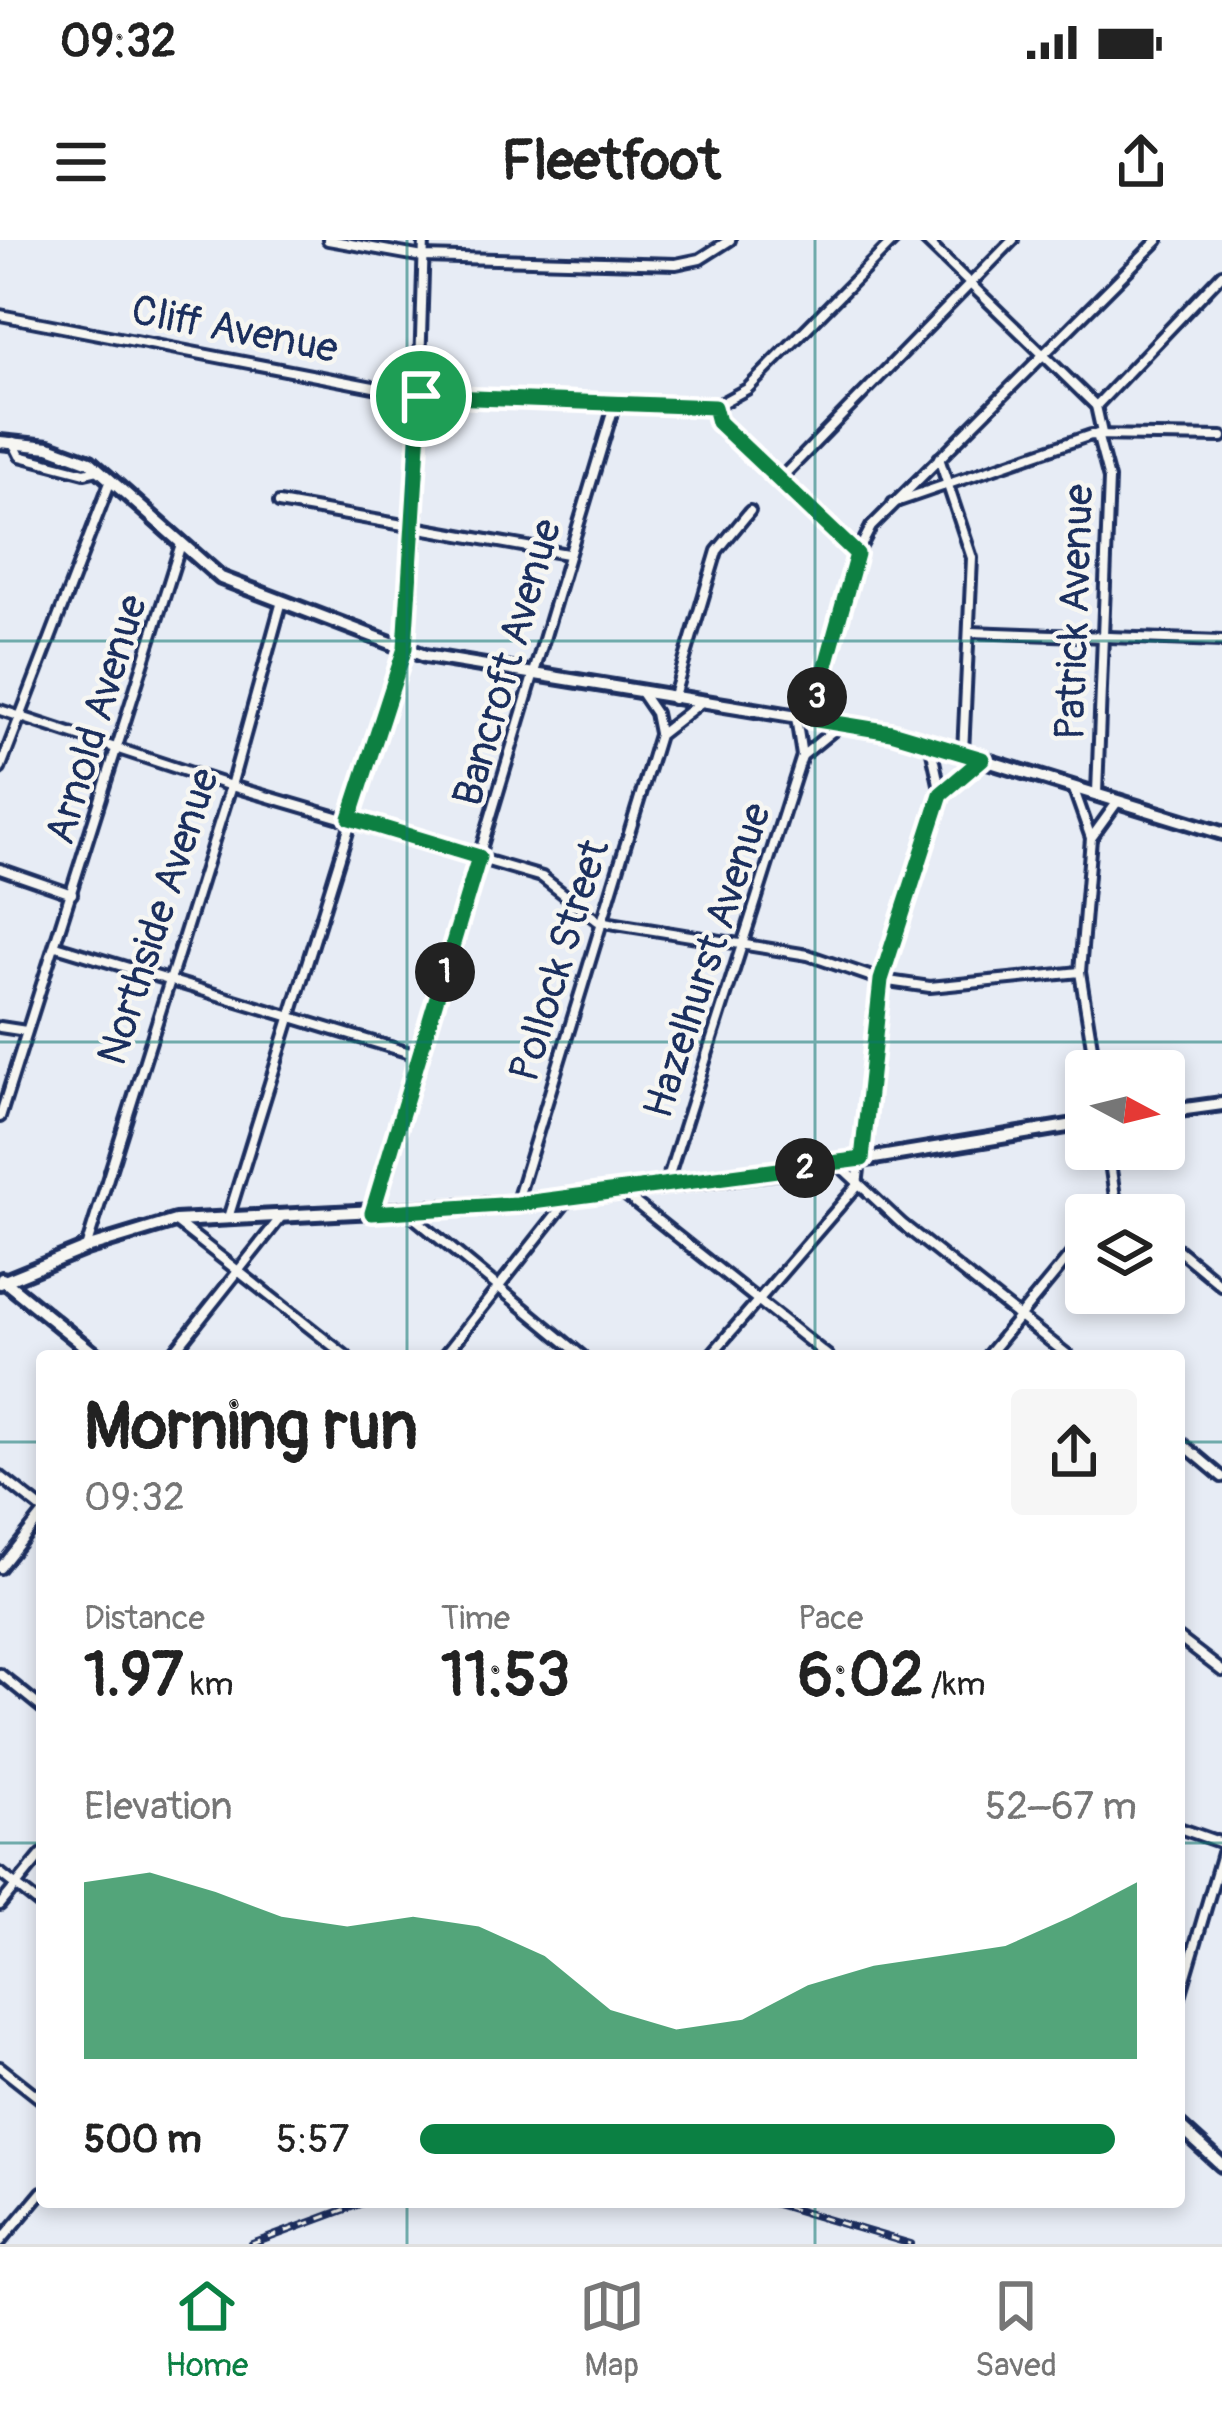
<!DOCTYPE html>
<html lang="en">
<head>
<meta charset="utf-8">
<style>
  body { margin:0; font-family:Pangolin,sans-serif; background:#f6f6f6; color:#222; height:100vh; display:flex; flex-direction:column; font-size:45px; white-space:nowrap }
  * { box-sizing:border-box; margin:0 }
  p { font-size:39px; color:#767676 }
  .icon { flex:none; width:66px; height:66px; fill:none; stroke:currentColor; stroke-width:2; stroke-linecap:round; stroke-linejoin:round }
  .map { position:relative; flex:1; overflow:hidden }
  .panel { position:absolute; left:36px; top:1110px; width:1149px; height:858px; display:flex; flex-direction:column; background:#fff; border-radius:12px; box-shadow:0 6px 18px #0003 }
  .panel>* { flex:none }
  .needle { width:78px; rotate:97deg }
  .buttons { position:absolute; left:1065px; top:810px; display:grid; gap:24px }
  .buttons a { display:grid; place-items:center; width:120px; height:120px; border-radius:12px; background:#fff; box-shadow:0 6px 18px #0003; font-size:60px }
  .pin { position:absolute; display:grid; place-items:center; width:102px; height:102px; color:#fff; margin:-51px; border:6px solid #fff; border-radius:50%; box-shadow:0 3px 12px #0007 }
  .km { position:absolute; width:60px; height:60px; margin:-30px; border-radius:50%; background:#222; color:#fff; font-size:33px; line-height:60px; text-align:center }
  .round { display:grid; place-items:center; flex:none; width:126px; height:126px; border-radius:12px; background:#f6f6f6 }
  .headline { display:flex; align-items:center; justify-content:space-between; height:204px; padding:0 48px }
  h1 { font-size:66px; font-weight:700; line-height:90px }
  .metrics { display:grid; grid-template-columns:repeat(3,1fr); gap:18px; height:204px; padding:12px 48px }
  .metrics div { display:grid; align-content:center }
  .metrics b { font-size:60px; font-weight:700 }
  .metrics small { font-size:33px; font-weight:400 }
  .metrics p { font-size:33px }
  .chart { height:336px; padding:24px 48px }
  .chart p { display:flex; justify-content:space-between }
  .chart svg { width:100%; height:216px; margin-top:12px; fill:#0b8043; opacity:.7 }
  ul { padding:0 48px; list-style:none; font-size:39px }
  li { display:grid; grid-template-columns:192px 144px 1fr; align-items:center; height:90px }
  li i { height:30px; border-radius:15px; background:#0b8043 }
  .status { display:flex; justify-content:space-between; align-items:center; height:84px; padding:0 60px; background:#fff; direction:ltr }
  .status svg { height:33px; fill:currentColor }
  header { display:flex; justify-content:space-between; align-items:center; height:156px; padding:0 48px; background:#fff; font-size:54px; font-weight:700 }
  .dock { display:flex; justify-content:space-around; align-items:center; height:168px; border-top:3px solid #e0e0e0; background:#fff; font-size:33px; color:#767676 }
  .dock a { display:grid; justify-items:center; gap:6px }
  .dock .current { color:#0b8043 }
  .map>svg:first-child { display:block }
</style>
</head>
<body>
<div class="status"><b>09:32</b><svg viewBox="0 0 49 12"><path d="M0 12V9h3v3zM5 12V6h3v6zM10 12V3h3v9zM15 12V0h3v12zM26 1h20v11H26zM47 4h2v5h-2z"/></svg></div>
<header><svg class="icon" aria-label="menu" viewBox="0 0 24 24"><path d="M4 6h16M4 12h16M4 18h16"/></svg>Fleetfoot<svg class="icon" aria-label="share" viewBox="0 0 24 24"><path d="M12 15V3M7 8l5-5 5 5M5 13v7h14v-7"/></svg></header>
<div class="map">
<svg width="1222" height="2004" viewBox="0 0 1222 2004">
  <rect width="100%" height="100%" fill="#e7ecf5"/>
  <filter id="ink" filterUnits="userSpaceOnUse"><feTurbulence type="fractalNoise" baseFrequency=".00833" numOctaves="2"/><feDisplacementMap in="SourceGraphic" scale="24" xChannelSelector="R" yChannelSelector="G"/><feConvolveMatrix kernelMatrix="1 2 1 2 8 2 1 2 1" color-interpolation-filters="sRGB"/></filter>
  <g filter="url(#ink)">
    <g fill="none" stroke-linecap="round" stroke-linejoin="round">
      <g stroke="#1b2f5e" stroke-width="16">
        <g id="street">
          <polyline points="328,0 423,17 676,24 700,19 730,0"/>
          <polyline points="925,0 1096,166 1102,193"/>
          <polyline points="0,75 420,156 714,167 747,149 894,0"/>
          <polyline points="1096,166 1222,34"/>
          <polyline points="714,167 718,183 857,314"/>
          <polyline points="1097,194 1109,239 1097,553"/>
          <polyline points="13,202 20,216 85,233 98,230"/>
          <polyline points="939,218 972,318 963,513"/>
          <polyline points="779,240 1013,0"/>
          <polyline points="279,263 567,314"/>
          <polyline points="893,263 1091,195 1222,197"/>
          <polyline points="970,392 1222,401"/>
          <polyline points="642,454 655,473 659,493"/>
          <polyline points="673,459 717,311 750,271"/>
          <polyline points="0,470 231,546 542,637 598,681 808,715 881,740 930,747 1080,732"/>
          <polyline points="810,479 857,314 871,287 1158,0"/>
          <polyline points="930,503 941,553"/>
          <polyline points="802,516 840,485"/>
          <polyline points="0,529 111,240"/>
          <polyline points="1073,547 1091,598 1080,732 1096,831"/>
          <polyline points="1092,597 1118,561"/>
          <polyline points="0,629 72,654"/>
          <polyline points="56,706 420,816"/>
          <polyline points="0,787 26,791"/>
          <polyline points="0,877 181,304"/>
          <polyline points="1108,909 1115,957 1136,975"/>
          <polyline points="838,924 902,984 1069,1116"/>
          <polyline points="667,941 802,516 796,477"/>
          <polyline points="618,949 828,1116"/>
          <polyline points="516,964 659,495 700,463"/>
          <polyline points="406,971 582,1116"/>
          <polyline points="372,972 615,163"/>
          <polyline points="1102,975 1115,957"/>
          <polyline points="228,978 405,408 415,290 424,0"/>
          <polyline points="176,982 346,1116"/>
          <polyline points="1164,998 1222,1046"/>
          <polyline points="86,1008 231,546 282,361"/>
          <polyline points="171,1116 281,977"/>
          <polyline points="444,1116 569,958"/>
          <polyline points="710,1116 857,946 881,740 941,554 982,519"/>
          <polyline points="987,1116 1086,996"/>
          <polyline points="1179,1201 1222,1237"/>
          <polyline points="0,1236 42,1269"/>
          <polyline points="0,1328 42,1275"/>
          <polyline points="1179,1398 1222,1431"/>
          <polyline points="0,1434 42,1468"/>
          <polyline points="1179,1588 1222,1603"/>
          <polyline points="0,1633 42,1666"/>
          <polyline points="0,1665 42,1614"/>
          <polyline points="1179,1760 1222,1613"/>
          <polyline points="0,1827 42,1860"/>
          <polyline points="0,2002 42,1952"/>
        </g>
      </g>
      <g stroke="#1b2f5e" stroke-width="20">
        <g id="secondary">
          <polyline points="0,202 49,207 90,222 221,338 425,416 896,493 1222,593"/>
          <polyline points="1164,872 1222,864"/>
          <polyline points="2,1039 97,1116"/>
          <polyline points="0,1043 86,1008 175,981 516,964 838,924 1086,883"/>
          <polyline points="1179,1886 1222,1925"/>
        </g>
      </g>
      <use href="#street" stroke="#f6f6f2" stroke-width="8"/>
      <use href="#secondary" stroke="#f6f6f2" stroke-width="10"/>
      <g stroke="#1b2f5e" stroke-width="8">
        <g id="rail">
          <polyline points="769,1962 911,2004"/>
          <polyline points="252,2004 365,1962"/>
        </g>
      </g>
      <use href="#rail" stroke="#f6f6f2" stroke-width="3" stroke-dasharray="9" stroke-linecap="butt"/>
    </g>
  </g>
  <g fill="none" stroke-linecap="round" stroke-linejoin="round" filter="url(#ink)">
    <g stroke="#fff" stroke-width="24">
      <polygon id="route" points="421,156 714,167 718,182 857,314 811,479 891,492 982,519 941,554 881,740 862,919 517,964 372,973 479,617 350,578 405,408"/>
    </g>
    <use href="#route" stroke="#0b8043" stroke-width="15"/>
  </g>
  <path fill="none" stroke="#0f766e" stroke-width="3" stroke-opacity="0.55" d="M407,0V1116M815,0V1116M0,401H1222M0,802H1222M0,1202H42M1179,1202H1222M0,1603H42M1179,1603H1222M407,1962V2004M815,1962V2004"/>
  <g text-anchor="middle" stroke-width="9" stroke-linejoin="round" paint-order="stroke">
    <g font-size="42" fill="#1b2f5e" stroke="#f6f6f2">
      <text transform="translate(235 88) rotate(11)" y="15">Cliff Avenue</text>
      <text transform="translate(1073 372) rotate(-88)" y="15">Patrick Avenue</text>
      <text transform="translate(506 422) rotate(-74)" y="15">Bancroft Avenue</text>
      <text transform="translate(95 479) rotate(-73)" y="15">Arnold Avenue</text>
      <text transform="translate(157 676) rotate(-72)" y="15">Northside Avenue</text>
      <text transform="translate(558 720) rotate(-73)" y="15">Pollock Street</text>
      <text transform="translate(706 720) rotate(-72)" y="15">Hazelhurst Avenue</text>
    </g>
  </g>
</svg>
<div class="buttons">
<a><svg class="needle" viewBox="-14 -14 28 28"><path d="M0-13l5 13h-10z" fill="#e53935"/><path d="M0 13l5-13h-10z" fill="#767676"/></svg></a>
<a><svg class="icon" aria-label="layers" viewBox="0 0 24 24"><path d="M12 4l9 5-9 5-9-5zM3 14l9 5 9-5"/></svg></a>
</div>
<div class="pin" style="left:421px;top:156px;background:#1e9e55"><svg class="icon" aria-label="arrive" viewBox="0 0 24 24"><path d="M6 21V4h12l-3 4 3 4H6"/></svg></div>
<b class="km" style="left:445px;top:732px">1</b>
<b class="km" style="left:805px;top:928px">2</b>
<b class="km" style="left:817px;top:457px">3</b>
<section class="panel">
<div class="headline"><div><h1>Morning run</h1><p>09:32</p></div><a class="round"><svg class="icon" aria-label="share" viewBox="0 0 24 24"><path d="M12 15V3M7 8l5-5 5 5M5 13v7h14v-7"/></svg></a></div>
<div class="metrics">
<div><p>Distance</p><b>1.97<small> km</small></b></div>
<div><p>Time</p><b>11:53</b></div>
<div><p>Pace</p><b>6:02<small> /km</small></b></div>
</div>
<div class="chart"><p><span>Elevation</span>52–67 m</p>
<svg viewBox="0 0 160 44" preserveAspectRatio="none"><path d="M0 44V8L10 6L20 10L30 15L40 17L50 15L60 17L70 23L80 34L90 38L100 36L110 29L120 25L130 23L140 21L150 15L160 8V44z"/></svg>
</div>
<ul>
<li><b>500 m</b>5:57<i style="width:97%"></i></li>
</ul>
</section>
</div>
<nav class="dock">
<a class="current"><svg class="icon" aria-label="home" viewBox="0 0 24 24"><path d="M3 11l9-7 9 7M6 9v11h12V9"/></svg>Home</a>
<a><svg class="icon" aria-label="map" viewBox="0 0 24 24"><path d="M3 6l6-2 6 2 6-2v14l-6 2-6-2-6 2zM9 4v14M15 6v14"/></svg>Map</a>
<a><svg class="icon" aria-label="saved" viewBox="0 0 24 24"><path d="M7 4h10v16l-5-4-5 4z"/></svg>Saved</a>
</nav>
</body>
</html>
